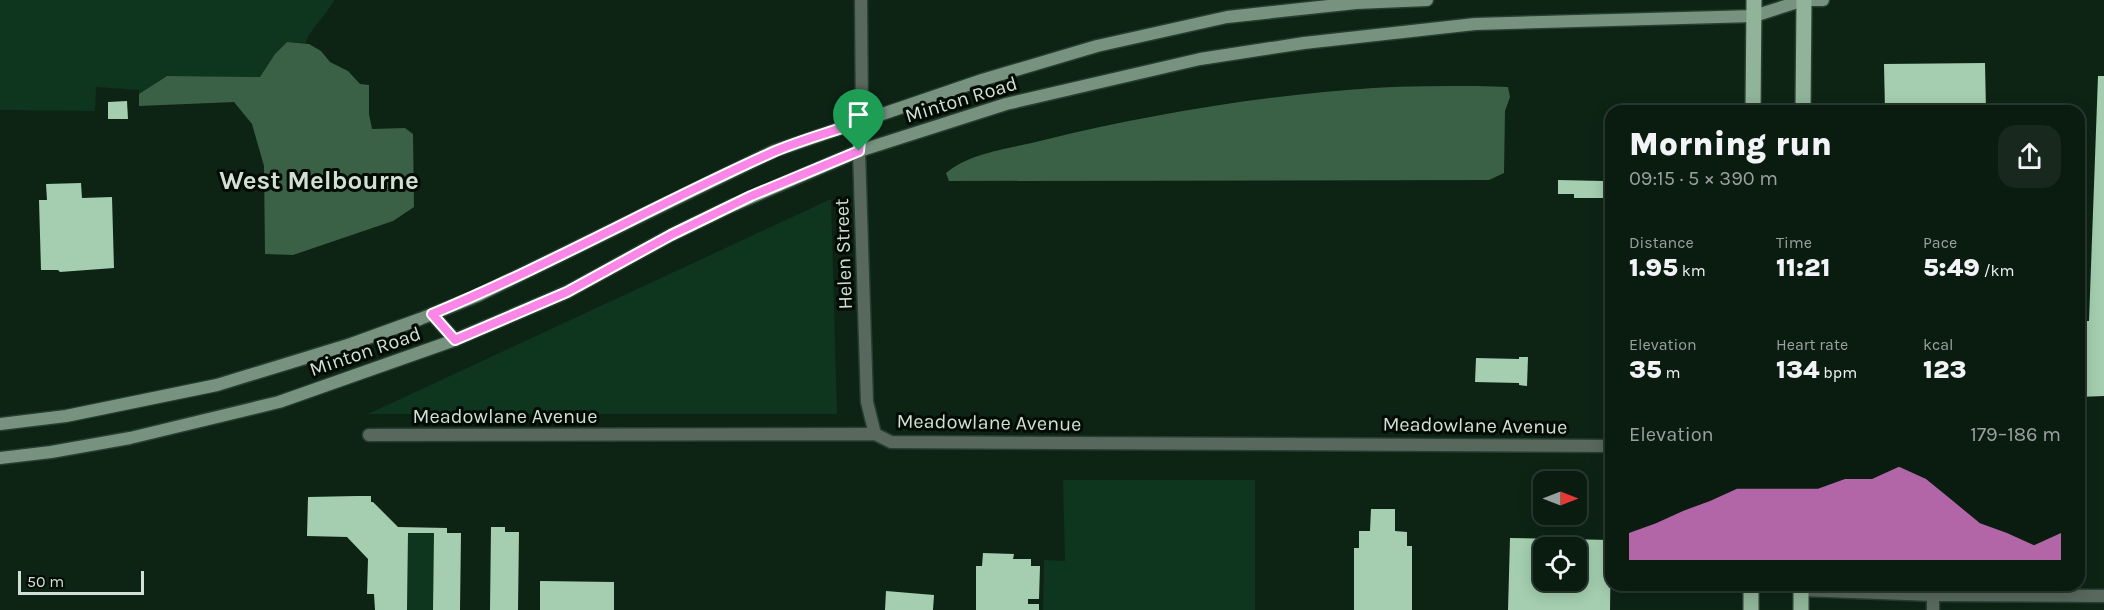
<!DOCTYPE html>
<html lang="en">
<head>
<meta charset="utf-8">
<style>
  body { margin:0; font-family:Karla,sans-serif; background:#18281e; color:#f1f3f6; height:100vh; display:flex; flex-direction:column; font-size:22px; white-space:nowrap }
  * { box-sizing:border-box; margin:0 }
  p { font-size:20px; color:#99a19f }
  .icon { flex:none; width:33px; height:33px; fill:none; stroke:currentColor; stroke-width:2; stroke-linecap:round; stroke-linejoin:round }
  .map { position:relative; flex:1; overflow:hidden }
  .details { position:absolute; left:1605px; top:105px; width:480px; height:486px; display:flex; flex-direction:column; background:#0a1b10; border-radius:18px; box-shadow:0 3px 15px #0003,0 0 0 2px #2a3930 }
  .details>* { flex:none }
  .needle { width:39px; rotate:90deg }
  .controls { position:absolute; left:1533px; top:471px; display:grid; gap:12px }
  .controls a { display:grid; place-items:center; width:54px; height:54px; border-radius:12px; background:#0a1b10; box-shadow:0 3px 15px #0003,0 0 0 2px #2a3930; font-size:30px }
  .scale { position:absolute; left:18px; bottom:15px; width:126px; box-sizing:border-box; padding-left:6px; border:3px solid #d1dfd4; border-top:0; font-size:16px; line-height:21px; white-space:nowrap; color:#d1dfd4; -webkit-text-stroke:4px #030b05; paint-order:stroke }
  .pin { position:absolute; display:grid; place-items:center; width:51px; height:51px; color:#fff; margin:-62px -26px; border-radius:50% 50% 50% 0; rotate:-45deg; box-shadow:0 0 6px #0007 }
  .pin .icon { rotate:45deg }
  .round { display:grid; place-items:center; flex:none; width:63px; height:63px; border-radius:18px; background:#18281e }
  .head { display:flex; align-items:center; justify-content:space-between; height:102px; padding:0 24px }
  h1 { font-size:33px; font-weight:800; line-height:45px }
  .metrics { display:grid; grid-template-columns:repeat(3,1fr); gap:9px; height:102px; padding:6px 24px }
  .metrics div { display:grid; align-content:center }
  .metrics b { font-size:26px; font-weight:800 }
  .metrics small { font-size:16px; font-weight:400 }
  .metrics p { font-size:16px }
  .chart { height:168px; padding:12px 24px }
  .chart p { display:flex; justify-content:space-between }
  .chart svg { width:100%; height:108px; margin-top:6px; fill:#fa87e8; opacity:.7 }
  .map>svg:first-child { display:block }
</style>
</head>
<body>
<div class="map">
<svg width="2104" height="610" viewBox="0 0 2104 610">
  <rect width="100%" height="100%" fill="#0d2415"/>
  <g fill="#0e351d">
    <path d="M0,0H334C327,15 308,31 306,43L287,42L275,54L260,77L167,76L139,94V90L96,87L95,111L0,110Z"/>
    <polygon points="831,199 837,414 368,414"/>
    <polygon points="1063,480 1255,480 1255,610 1043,610 1044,560 1065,561"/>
    <polygon points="408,533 434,533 433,610 407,610"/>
  </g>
  <g fill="#3a6146">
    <polygon points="287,42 309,44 321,51 330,62 348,71 360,84 369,85 369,114 372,129 405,128 413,134 414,207 393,221 293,255 265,254 264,166 252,124 234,102 139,106 139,94 167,76 260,77 275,54"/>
    <path d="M1477,86L1508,87L1510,97L1505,111L1504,173L1489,180L949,181L946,173C971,152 1009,149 1040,141C1149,114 1260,96 1373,88C1407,86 1443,86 1477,86Z"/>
  </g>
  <g fill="#a4ceaf" fill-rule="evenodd">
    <polygon points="1985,63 1986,111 1885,111 1884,64"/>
    <polygon points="2098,76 2104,76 2104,396 2079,397 2079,321 2089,321"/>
    <polygon points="127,101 128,119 108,119 108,102"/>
    <polygon points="1603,169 1611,169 1611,198 1574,198 1574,194 1558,194 1558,180 1603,181"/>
    <polygon points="81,183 82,198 112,197 114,268 60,272 58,270 41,270 39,200 47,200 46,184"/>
    <polygon points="1519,357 1528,357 1527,386 1519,385 1519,383 1475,382 1476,358 1519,359"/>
    <polygon points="357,496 371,496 371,502 373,502 398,527 447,528 447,533 461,533 460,610 433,610 434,533 408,533 407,610 375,610 374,594 367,594 368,559 347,537 307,536 308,497"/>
    <polygon points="1371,509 1395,509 1395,531 1407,532 1407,546 1412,546 1412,610 1354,610 1354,548 1359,548 1359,531 1370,531"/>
    <polygon points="491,527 505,527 505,532 519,532 518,610 490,610"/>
    <path d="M1510,538L1611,540L1610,610H1508ZM1544,548H1576V580H1544Z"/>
    <polygon points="983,553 1014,554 1013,559 1031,559 1031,566 1040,566 1039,599 1028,599 1028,604 1039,604 1039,610 976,610 976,566 982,566"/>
    <polygon points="540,581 614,582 614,610 540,610"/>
    <polygon points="886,591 934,595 933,610 885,610"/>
  </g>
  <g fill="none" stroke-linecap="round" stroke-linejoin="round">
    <g stroke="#283e30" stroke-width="15">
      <g id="minor">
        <polyline points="861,0 862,121 859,151 867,402 875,434"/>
        <polyline points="369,435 875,434 891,442 1611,446"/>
        <polyline points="1801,590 1933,595 2104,596"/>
        <polyline points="1933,610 1933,595"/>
      </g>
    </g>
    <g stroke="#283e30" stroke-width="15">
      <g id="secondary">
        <polyline points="1803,0 1823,0"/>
        <polyline points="432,314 455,340"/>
        <polyline points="0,424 66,416 217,385 351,344 420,319 477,296 774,151 982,80 1097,46 1227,17 1356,3 1427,0"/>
        <polyline points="0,458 51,452 130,438 279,402 452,341 567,292 671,235 729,207 859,151 1006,104 1200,59 1304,43 1475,24 1754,16 1804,0"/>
      </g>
    </g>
    <g stroke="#283e30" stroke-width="18">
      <g id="primary">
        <polyline points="1753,111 1754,0"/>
        <polyline points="1803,111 1804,0"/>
        <polyline points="1751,610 1751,585"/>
        <polyline points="1801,610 1801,585"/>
      </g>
    </g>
    <use href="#minor" stroke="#58685c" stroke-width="12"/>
    <use href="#secondary" stroke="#77927f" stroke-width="12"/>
    <use href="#primary" stroke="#90b399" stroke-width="15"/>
  </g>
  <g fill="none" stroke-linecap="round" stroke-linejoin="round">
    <g stroke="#fff" stroke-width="12">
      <path id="route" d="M862,121L859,151L751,196L671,235L567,292L455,340L432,314C548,266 657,204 771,153C800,140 832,132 862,121Z"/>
    </g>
    <use href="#route" stroke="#fa87e8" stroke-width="8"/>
  </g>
  <g text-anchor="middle" stroke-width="6" stroke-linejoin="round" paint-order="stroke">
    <g font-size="20" fill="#d1dfd4" stroke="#030b05">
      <text transform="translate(961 99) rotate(-17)" y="7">Minton Road</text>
      <text transform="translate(843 254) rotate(-92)" y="7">Helen Street</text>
      <text transform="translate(365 351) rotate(-19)" y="7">Minton Road</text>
      <text x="505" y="423">Meadowlane Avenue</text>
      <text transform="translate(989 422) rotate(1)" y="7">Meadowlane Avenue</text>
      <text transform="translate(1475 425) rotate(1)" y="7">Meadowlane Avenue</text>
    </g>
    <g font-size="26" font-weight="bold" fill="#d1dfd4" stroke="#030b05">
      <text x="319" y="189">West Melbourne</text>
    </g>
  </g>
</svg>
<div class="controls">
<a><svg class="needle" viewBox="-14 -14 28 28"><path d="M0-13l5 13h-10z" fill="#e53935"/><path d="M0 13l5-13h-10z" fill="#99a19f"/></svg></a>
<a><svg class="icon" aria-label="locate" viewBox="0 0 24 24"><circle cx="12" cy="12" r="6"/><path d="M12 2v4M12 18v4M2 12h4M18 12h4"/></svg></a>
</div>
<div class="scale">50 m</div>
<div class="pin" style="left:859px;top:151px;background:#1e9e55"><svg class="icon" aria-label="arrive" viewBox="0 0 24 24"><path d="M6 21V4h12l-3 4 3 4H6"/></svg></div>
<section class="details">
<div class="head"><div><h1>Morning run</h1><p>09:15 · 5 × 390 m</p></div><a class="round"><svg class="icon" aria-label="share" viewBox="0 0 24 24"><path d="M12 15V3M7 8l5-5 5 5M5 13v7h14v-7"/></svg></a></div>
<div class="metrics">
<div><p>Distance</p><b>1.95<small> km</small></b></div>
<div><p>Time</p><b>11:21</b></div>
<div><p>Pace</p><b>5:49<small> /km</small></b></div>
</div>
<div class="metrics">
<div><p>Elevation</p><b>35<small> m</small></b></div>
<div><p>Heart rate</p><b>134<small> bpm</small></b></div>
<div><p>kcal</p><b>123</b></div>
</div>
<div class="chart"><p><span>Elevation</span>179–186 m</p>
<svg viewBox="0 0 160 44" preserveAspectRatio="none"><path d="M0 44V33L10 29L20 24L30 20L40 15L50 15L60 15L70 15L80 11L90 11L100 6L110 11L120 20L130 29L140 33L150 38L160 33V44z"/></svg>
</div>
</section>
</div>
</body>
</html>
